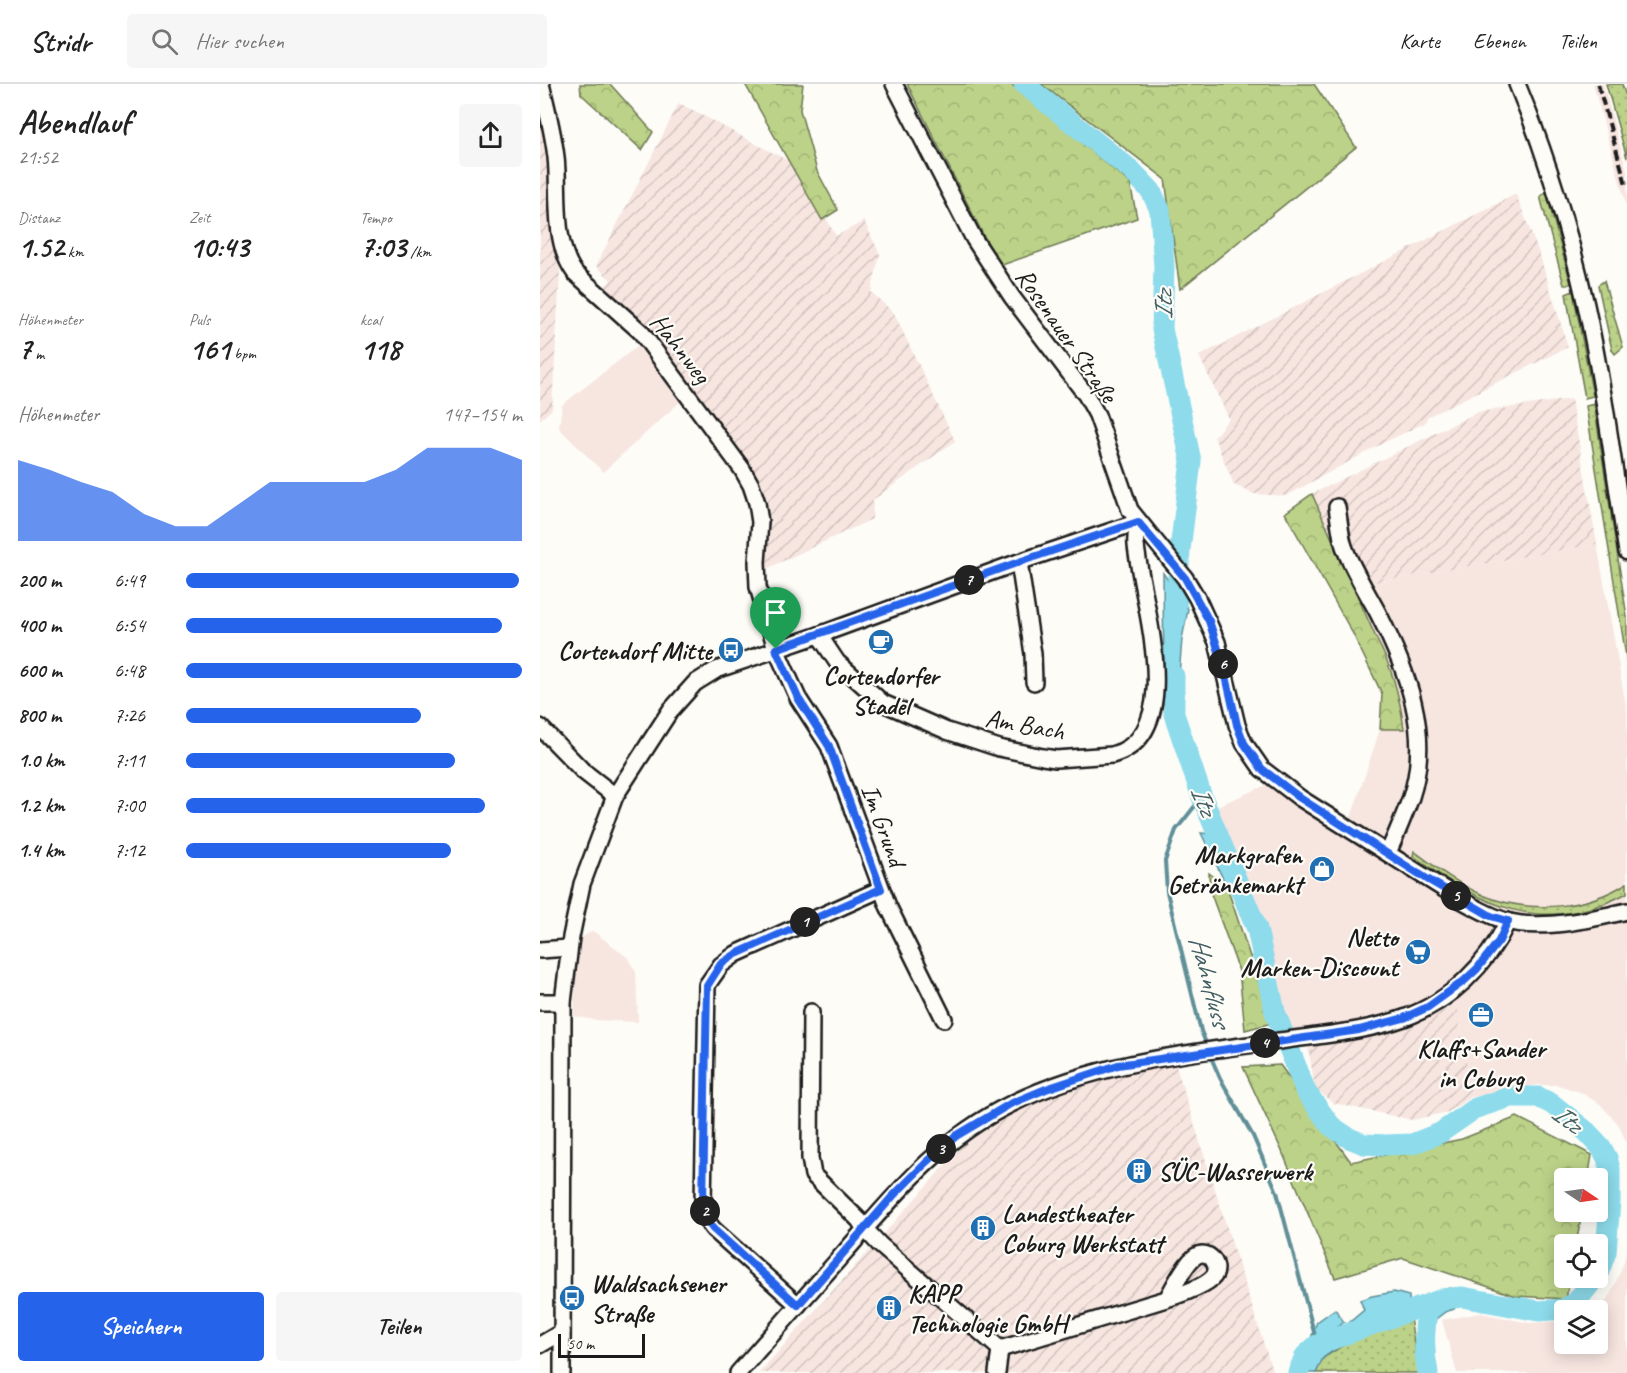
<!DOCTYPE html>
<html lang="de">
<head>
<meta charset="utf-8">
<style>
  body { margin:0; font-family:Caveat,sans-serif; background:#f6f6f6; color:#222; height:100vh; display:flex; flex-direction:column; font-size:22px; white-space:nowrap }
  * { box-sizing:border-box; margin:0 }
  p { font-size:20px; color:#767676 }
  .icon { flex:none; width:33px; height:33px; fill:none; stroke:currentColor; stroke-width:2; stroke-linecap:round; stroke-linejoin:round }
  .map { position:relative; flex:1; overflow:hidden }
  .details { display:flex; flex-direction:column; background:#fff; width:540px }
  .details>* { flex:none }
  .needle { width:39px; rotate:103deg }
  .controls { position:absolute; left:1014px; top:1084px; display:grid; gap:12px }
  .controls a { display:grid; place-items:center; width:54px; height:54px; border-radius:6px; background:#fff; box-shadow:0 3px 15px #0003; font-size:30px }
  .scale { position:absolute; left:18px; bottom:15px; width:87px; box-sizing:border-box; padding-left:6px; border:3px solid #1c1c1c; border-top:0; font-size:16px; line-height:21px; white-space:nowrap; color:#1c1c1c; -webkit-text-stroke:4px #fdfcf7; paint-order:stroke }
  .pin { position:absolute; display:grid; place-items:center; width:51px; height:51px; color:#fff; margin:-62px -26px; border-radius:50% 50% 50% 0; rotate:-45deg; box-shadow:0 0 6px #0007 }
  .pin .icon { rotate:45deg }
  .km { position:absolute; width:30px; height:30px; margin:-15px; border-radius:50%; background:#222; color:#fff; font-size:16px; line-height:30px; text-align:center }
  .round { display:grid; place-items:center; flex:none; width:63px; height:63px; border-radius:6px; background:#f6f6f6 }
  .headline { display:flex; align-items:center; justify-content:space-between; height:102px; padding:0 18px }
  h1 { font-size:33px; font-weight:700; line-height:45px }
  .figures { display:grid; grid-template-columns:repeat(3,1fr); gap:9px; height:102px; padding:6px 18px }
  .figures div { display:grid; align-content:center }
  .figures b { font-size:30px; font-weight:700 }
  .figures small { font-size:16px; font-weight:400 }
  .figures p { font-size:16px }
  .chart { height:168px; padding:12px 18px }
  .chart p { display:flex; justify-content:space-between }
  .chart svg { width:100%; height:108px; margin-top:6px; fill:#2563eb; opacity:.7 }
  .button { display:flex; gap:12px; margin-top:auto; padding:12px 18px }
  .button a { flex:1; height:69px; border-radius:6px; background:#2563eb; color:#fff; font-size:24px; font-weight:700; line-height:69px; text-align:center }
  .button a+a { background:#f6f6f6; color:#222 }
  ul { padding:0 18px; list-style:none; font-size:20px }
  li { display:grid; grid-template-columns:96px 72px 1fr; align-items:center; height:45px }
  li i { height:15px; border-radius:8px; background:#2563eb }
  header { display:flex; align-items:center; gap:36px; box-sizing:border-box; height:84px; padding:0 30px; background:#fff; border-bottom:2px solid #e0e0e0 }
  header strong { font-size:28px }
  nav { display:flex; gap:33px; margin-inline-start:auto; font-size:21px }
  .search { width:420px; height:54px; background:#f6f6f6; display:flex; align-items:center; gap:15px; box-sizing:border-box; padding:0 21px; border-radius:6px; color:#767676; font-size:22px }
  main { display:flex; flex:1; min-height:0 }
  .map>svg:first-child { display:block }
</style>
</head>
<body>
<header>
<strong>Stridr</strong>
<div class="search"><svg class="icon" aria-label="search" viewBox="0 0 24 24"><circle cx="10" cy="10" r="6"/><path d="M15 15l6 6"/></svg>Hier suchen</div>
<nav><a>Karte</a><a>Ebenen</a><a>Teilen</a></nav>
</header>
<main>
<section class="details">
<div class="headline"><div><h1>Abendlauf</h1><p>21:52</p></div><a class="round"><svg class="icon" aria-label="share" viewBox="0 0 24 24"><path d="M12 15V3M7 8l5-5 5 5M5 13v7h14v-7"/></svg></a></div>
<div class="figures">
<div><p>Distanz</p><b>1.52<small> km</small></b></div>
<div><p>Zeit</p><b>10:43</b></div>
<div><p>Tempo</p><b>7:03<small> /km</small></b></div>
</div>
<div class="figures">
<div><p>Höhenmeter</p><b>7<small> m</small></b></div>
<div><p>Puls</p><b>161<small> bpm</small></b></div>
<div><p>kcal</p><b>118</b></div>
</div>
<div class="chart"><p><span>Höhenmeter</span>147–154 m</p>
<svg viewBox="0 0 160 44" preserveAspectRatio="none"><path d="M0 44V11L10 15L20 20L30 24L40 33L50 38L60 38L70 29L80 20L90 20L100 20L110 20L120 15L130 6L140 6L150 6L160 11V44z"/></svg>
</div>
<ul>
<li><b>200 m</b>6:49<i style="width:99%"></i></li>
<li><b>400 m</b>6:54<i style="width:94%"></i></li>
<li><b>600 m</b>6:48<i style="width:100%"></i></li>
<li><b>800 m</b>7:26<i style="width:70%"></i></li>
<li><b>1.0 km</b>7:11<i style="width:80%"></i></li>
<li><b>1.2 km</b>7:00<i style="width:89%"></i></li>
<li><b>1.4 km</b>7:12<i style="width:79%"></i></li>
</ul>
<div class="button"><a>Speichern</a><a>Teilen</a></div>
</section>
<div class="map">
<svg width="1087" height="1289" viewBox="0 0 1087 1289">
  <defs>
    <pattern id="industrial-furrows" width="10" height="10" patternUnits="userSpaceOnUse" patternTransform="scale(1.5)"><rect width="10" height="10" fill="#f7e5e0"/><path d="M-1 1l2-2M0 10L10 0M9 11l2-2" fill="none" stroke="#d3c4c0"/></pattern>
    <pattern id="green-dots" width="8" height="8" patternUnits="userSpaceOnUse" patternTransform="scale(1.5)"><rect width="8" height="8" fill="#bcd288"/><path d="M2 2h.1M6 6h.1" fill="none" stroke="#a1b475" stroke-width="1.8" stroke-linecap="round"/></pattern>
    <pattern id="forest-crowns" width="20" height="18" patternUnits="userSpaceOnUse" patternTransform="scale(1.5)"><rect width="20" height="18" fill="#bcd288"/><path d="M2 6a3 3 0 1 1 6 0M12 15a3 3 0 1 1 6 0" fill="none" stroke="#a1b475"/></pattern>
  </defs>
  <rect width="100%" height="100%" fill="#fdfcf7"/>
  <filter id="ink" filterUnits="userSpaceOnUse"><feTurbulence type="fractalNoise" baseFrequency=".0167" numOctaves="2"/><feDisplacementMap in="SourceGraphic" scale="12" xChannelSelector="R" yChannelSelector="G"/><feConvolveMatrix kernelMatrix="1 2 1 2 8 2 1 2 1" color-interpolation-filters="sRGB"/></filter>
  <g filter="url(#ink)">
    <g fill="#f7e5e0">
      <polygon points="1053,0 1063,0 1087,87 1087,124"/>
      <polygon points="100,260 142,316 63,388 19,344 22,321"/>
      <polygon points="1057,460 1087,628 1087,1060 1079,1041 1060,1020 1040,1008 1018,1001 997,1001 932,1013 917,919 872,943 832,952 768,962 741,939 668,726 731,699 810,737 840,645 863,645 850,580 837,556 813,502"/>
      <polygon points="53,847 87,873 96,888 98,938 54,936 34,932 37,856"/>
      <polygon points="1087,1163 1087,1289 917,1289 902,1236 941,1229 989,1239 1024,1237 1024,1260 1058,1260 1058,1227 1050,1227 1065,1219 1074,1203 1084,1178"/>
    </g>
    <g fill="url(#industrial-furrows)">
      <polygon points="139,19 256,81 296,152 324,137 340,170 331,208 354,229 415,357 333,416 332,435 222,487 211,422 196,388 100,260 55,215 71,196 56,182"/>
      <polygon points="0,24 10,49 20,188 12,325 0,336"/>
      <polygon points="976,110 1000,172 1028,263 887,333 885,339 843,359 746,412 713,410 694,401 674,353 689,335 659,272"/>
      <polygon points="1031,315 1057,460 813,502 772,410 938,328"/>
      <polygon points="917,919 932,1013 908,1028 872,1036 793,1019 775,1005 768,962 832,952 872,943"/>
      <polygon points="636,982 733,1289 219,1289 426,1058 481,1024 530,1004 583,988"/>
    </g>
    <g fill="url(#green-dots)" stroke="#6c7752" stroke-width="1.5">
      <polygon points="1066,0 1082,0 1087,16 1087,74"/>
      <polygon points="1006,108 1031,200 1024,201 1001,116 1001,112"/>
      <polygon points="1064,197 1083,263 1075,270 1072,266 1058,201"/>
      <polygon points="1033,207 1053,312 1045,314 1026,210"/>
      <polygon points="1054,320 1087,533 1087,579 1046,322"/>
      <path d="M874,767C898,785 924,805 953,815C997,829 1048,824 1087,799V809C1003,854 943,822 873,772Z"/>
      <polygon points="870,1234 879,1289 776,1289 783,1274 810,1257"/>
    </g>
    <g fill="url(#forest-crowns)" stroke="#6c7752" stroke-width="1.5">
      <polygon points="40,0 70,0 113,48 102,66 41,10"/>
      <polygon points="205,0 263,0 260,26 277,87 298,126 282,136"/>
      <polygon points="367,0 471,0 590,99 597,134 459,182"/>
      <polygon points="501,0 774,0 816,63 640,205 625,95"/>
      <path d="M772,410L837,556C853,585 860,613 864,645H840L842,610L813,550L745,429Z"/>
      <polygon points="669,789 687,803 732,939 705,946 699,887 670,807"/>
      <polygon points="740,981 811,1078 922,1055 977,1033 1052,1071 1048,1095 1024,1095 1024,1128 1042,1128 1036,1161 1024,1161 1024,1194 1030,1194 1026,1215 976,1212 863,1174 795,1194 741,1065 703,983"/>
    </g>
    <g fill="#8ddbeb" stroke="#608f98" stroke-width="1.5">
      <polygon points="623,489 648,525 642,555 637,615 639,623 624,612"/>
      <polygon points="661,749 681,751 706,802 687,803"/>
      <path d="M910,1204L925,1208L914,1225L905,1228L896,1235L881,1228C886,1211 893,1207 910,1204Z"/>
      <polygon points="854,1208 869,1212 870,1234 810,1257 804,1243 824,1226 820,1216 832,1212"/>
      <polygon points="795,1225 804,1238 790,1249 794,1266 783,1274 776,1289 758,1289 777,1238"/>
    </g>
    <g fill="none" stroke-linecap="round" stroke-linejoin="round">
      <g stroke="#608f98" stroke-width="4">
        <polyline points="662,713 636,746 625,777 627,808 661,947 668,964"/>
        <polyline points="670,971 680,994 713,1052 737,1108 775,1252"/>
      </g>
      <g stroke="#8ddbeb" stroke-width="21">
        <polyline points="484,0 592,87 611,107 620,126 624,183 622,245 651,377 640,466 635,537"/>
        <polyline points="634,592 634,630 662,713 717,845 735,928 766,1008 791,1042 809,1054 824,1060 846,1061 872,1060 900,1049 936,1024 970,1013 998,1013 1012,1020 1047,1048 1061,1063 1067,1074 1070,1085 1070,1117 1066,1168 1058,1190"/>
        <path d="M888,1222C884,1246 883,1265 888,1289"/>
        <polyline points="758,1289 765,1272 777,1261 902,1215 922,1213 999,1227 1023,1225 1035,1219 1055,1194"/>
      </g>
      <g stroke="#1c1c1c" stroke-width="20">
        <g id="minor">
          <path d="M1,0C7,24 13,48 16,73C20,110 12,158 35,189L101,248L202,385L211,401L217,419L220,438L217,478L218,503L236,565L258,614L289,662L348,822L404,935"/>
          <path d="M354,0L434,155L472,213L546,311L557,331L590,426L645,494L657,514L677,558L697,641L704,659L722,685L760,714L923,817C938,825 953,834 970,838C1005,846 1053,835 1087,827"/>
          <path d="M977,0C1007,72 1029,146 1046,221C1064,303 1074,386 1087,468"/>
          <path d="M797,423C799,435 800,447 803,459C808,478 828,510 838,529C867,586 892,649 871,713C864,732 856,751 848,769"/>
          <polyline points="479,478 493,570 494,598"/>
          <path d="M279,551L297,578L343,619L407,647L459,664L503,673L516,675L572,671C649,650 601,516 596,461C595,453 597,445 598,438"/>
          <polyline points="0,643 43,687 75,712"/>
          <polyline points="0,866 29,864"/>
          <polyline points="0,918 23,918"/>
          <polyline points="271,928 270,1074 273,1091 319,1136 325,1145 340,1161 460,1265 457,1289"/>
          <polyline points="258,1221 173,1145 167,1137 163,1119 167,901 181,881 196,870 341,805"/>
          <polyline points="0,1261 22,1248"/>
          <path d="M460,1265L613,1219C627,1215 665,1204 674,1192C681,1181 668,1164 656,1172C646,1178 633,1204 627,1215"/>
          <polyline points="22,1289 23,918 31,853 42,800 75,712 130,627 155,599 176,586 279,551 479,478 598,438"/>
          <path d="M198,1289C233,1249 269,1209 304,1169C355,1111 399,1055 471,1020C554,979 648,969 739,957C781,951 825,948 864,934C910,918 947,881 968,837"/>
        </g>
      </g>
      <use href="#minor" stroke="#fdfcf7" stroke-width="15"/>
      <polyline stroke="#1c1c1c" stroke-width="4" stroke-dasharray="9 4.5" stroke-linecap="butt" points="1058,0 1087,104"/>
    </g>
  </g>
  <g fill="none" stroke-linecap="round" stroke-linejoin="round" filter="url(#ink)">
    <g stroke="#fff" stroke-width="12">
      <polygon id="route" points="598,438 645,494 669,537 684,583 697,641 704,659 722,685 760,714 887,795 951,832 968,837 959,857 937,885 924,897 888,923 864,934 819,946 578,981 506,1005 470,1020 416,1052 385,1080 353,1112 258,1221 173,1145 167,1137 163,1119 167,902 181,880 196,870 341,805 289,662 258,614 236,565 479,478"/>
    </g>
    <use href="#route" stroke="#2563eb" stroke-width="8"/>
  </g>
  <defs>
    <g id="cafe-disc" transform="scale(1.35)"><circle r="9.5" fill="#1f6fb2" stroke="#fdfcf7"/><path d="M-5.5-4.5H6V0H3Q3 3.5 0 3.5H-2.5Q-5.5 3.5-5.5 0ZM3-3.2v2h1.7v-2ZM-6 4.5H4V6H-6Z" fill="#fff"/></g>
    <g id="bus-disc" transform="scale(1.35)"><circle r="9.5" fill="#1f6fb2" stroke="#fdfcf7"/><path d="M-5-6H5V4H4V6H2V4H-2V6H-4V4H-5ZM-3.5-4V0h7V-4ZM-3.5 1.2v1.5H-2V1.2ZM2 1.2v1.5H3.5V1.2Z" fill="#fff"/></g>
    <g id="shop-disc" transform="scale(1.35)"><circle r="9.5" fill="#1f6fb2" stroke="#fdfcf7"/><path d="M-5-2.5h2.3a2.7 3.5 0 0 1 5.4 0H5L5.5 6h-11ZM-1.5-2.5h3a1.5 2.3 0 0 0-3 0Z" fill="#fff"/></g>
    <g id="supermarket-disc" transform="scale(1.35)"><circle r="9.5" fill="#1f6fb2" stroke="#fdfcf7"/><path d="M-6-5.5h2.5l.6 2H6L4.5 2H-2.5L-4.4-4H-6ZM-1.5 3.2a1.3 1.3 0 1 0 .1 0ZM3 3.2a1.3 1.3 0 1 0 .1 0Z" fill="#fff"/></g>
    <g id="office-disc" transform="scale(1.35)"><circle r="9.5" fill="#1f6fb2" stroke="#fdfcf7"/><path d="M-6-3h4V-5.5h4V-3h4V5H-6ZM-1-4.5V-3h2v-1.5ZM-6 0V1H6V0Z" fill="#fff"/></g>
    <g id="building-disc" transform="scale(1.35)"><circle r="9.5" fill="#1f6fb2" stroke="#fdfcf7"/><path d="M-4-6H4V6H1V3H-1V6H-4ZM-2.5-4.3h1.7v1.8h-1.7ZM.8-4.3h1.7v1.8H.8ZM-2.5-1h1.7V.8h-1.7ZM.8-1h1.7V.8H.8Z" fill="#fff"/></g>
  </defs>
  <g fill-rule="evenodd">
    <use href="#cafe-disc" x="341" y="558"/>
    <use href="#bus-disc" x="191" y="566"/>
    <use href="#shop-disc" x="782" y="785"/>
    <use href="#supermarket-disc" x="878" y="868"/>
    <use href="#office-disc" x="941" y="931"/>
    <use href="#building-disc" x="599" y="1087"/>
    <use href="#building-disc" x="443" y="1144"/>
    <use href="#bus-disc" x="32" y="1214"/>
    <use href="#building-disc" x="349" y="1224"/>
  </g>
  <g text-anchor="middle" stroke-width="4.5" stroke-linejoin="round" paint-order="stroke">
    <g font-size="26" fill="#1c1c1c" stroke="#fdfcf7">
      <text transform="translate(527 251) rotate(55)" y="9">Rosenauer Straße</text>
      <text transform="translate(141 264) rotate(52)" y="9">Hahnweg</text>
      <text transform="translate(485 640) rotate(10)" y="9">Am Bach</text>
      <text transform="translate(344 741) rotate(70)" y="9">Im Grund</text>
    </g>
    <g font-size="26" font-weight="bold" fill="#1c1c1c" stroke="#fdfcf7" text-anchor="start">
      <text x="172" y="575" text-anchor="end">Cortendorf Mitte</text>
      <text x="341" y="600" text-anchor="middle">Cortendorfer<tspan x="341" dy="30">Stadel</tspan></text>
      <text x="762" y="779" text-anchor="end">Markgrafen<tspan x="762" dy="30">Getränkemarkt</tspan></text>
      <text x="858" y="862" text-anchor="end">Netto<tspan x="858" dy="30">Marken-Discount</tspan></text>
      <text x="941" y="973" text-anchor="middle">Klaffs+Sander<tspan x="941" dy="30">in Coburg</tspan></text>
      <text x="618" y="1096">SÜC-Wasserwerk</text>
      <text x="462" y="1138">Landestheater<tspan x="462" dy="30">Coburg Werkstatt</tspan></text>
      <text x="51" y="1208">Waldsachsener<tspan x="51" dy="30">Straße</tspan></text>
      <text x="368" y="1218">KAPP<tspan x="368" dy="30">Technologie GmbH</tspan></text>
    </g>
    <g font-size="27" font-style="italic" fill="#445f64" stroke="#fdfcf7">
      <text transform="translate(623 221) rotate(-89)" y="9">Itz</text>
      <text transform="translate(664 716) rotate(69)" y="9">Itz</text>
      <text transform="translate(670 897) rotate(75)" y="9">Hahnfluss</text>
      <text transform="translate(1027 1034) rotate(38)" y="9">Itz</text>
    </g>
  </g>
</svg>
<div class="controls">
<a><svg class="needle" viewBox="-14 -14 28 28"><path d="M0-13l5 13h-10z" fill="#e53935"/><path d="M0 13l5-13h-10z" fill="#767676"/></svg></a>
<a><svg class="icon" aria-label="locate" viewBox="0 0 24 24"><circle cx="12" cy="12" r="6"/><path d="M12 2v4M12 18v4M2 12h4M18 12h4"/></svg></a>
<a><svg class="icon" aria-label="layers" viewBox="0 0 24 24"><path d="M12 4l9 5-9 5-9-5zM3 14l9 5 9-5"/></svg></a>
</div>
<div class="scale">50 m</div>
<div class="pin" style="left:236px;top:565px;background:#1e9e55"><svg class="icon" aria-label="arrive" viewBox="0 0 24 24"><path d="M6 21V4h12l-3 4 3 4H6"/></svg></div>
<b class="km" style="left:265px;top:838px">1</b>
<b class="km" style="left:165px;top:1127px">2</b>
<b class="km" style="left:401px;top:1065px">3</b>
<b class="km" style="left:725px;top:959px">4</b>
<b class="km" style="left:916px;top:812px">5</b>
<b class="km" style="left:683px;top:580px">6</b>
<b class="km" style="left:429px;top:496px">7</b>
</div>
</main>
</body>
</html>
